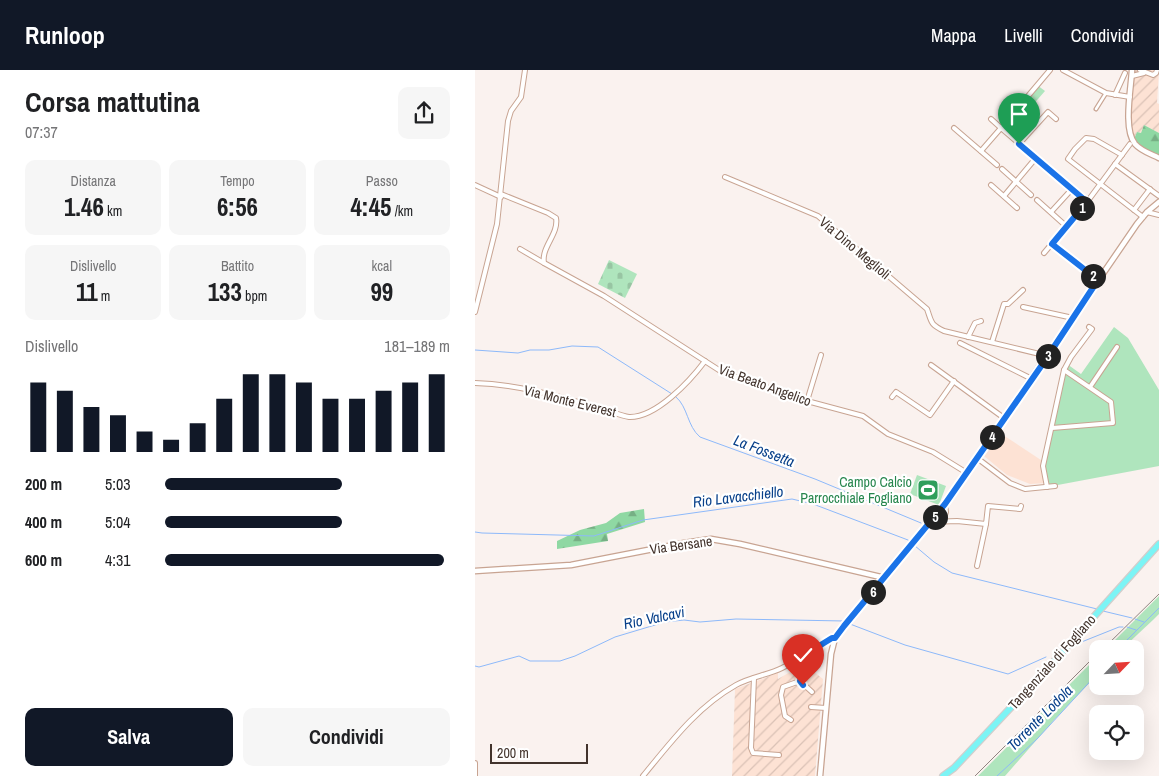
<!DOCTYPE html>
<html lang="it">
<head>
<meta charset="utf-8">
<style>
  body { margin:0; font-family:"Archivo Narrow",sans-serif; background:#f6f6f6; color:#202124; height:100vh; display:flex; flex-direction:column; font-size:19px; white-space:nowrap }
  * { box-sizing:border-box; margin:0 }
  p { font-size:16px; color:#757577 }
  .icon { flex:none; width:28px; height:28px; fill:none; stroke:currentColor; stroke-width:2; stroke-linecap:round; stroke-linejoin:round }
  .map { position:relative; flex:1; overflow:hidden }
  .sheet { display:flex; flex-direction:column; background:#fff; width:475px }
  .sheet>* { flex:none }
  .needle { width:32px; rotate:65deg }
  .controls { position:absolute; left:614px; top:570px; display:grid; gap:10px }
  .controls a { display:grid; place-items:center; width:55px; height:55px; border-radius:10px; background:#fff; box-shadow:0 5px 20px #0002; font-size:25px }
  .scale { position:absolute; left:15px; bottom:12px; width:98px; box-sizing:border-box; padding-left:5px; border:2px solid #42332c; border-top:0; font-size:14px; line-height:18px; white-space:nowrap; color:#42332c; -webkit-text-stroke:4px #fff; paint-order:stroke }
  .pin { position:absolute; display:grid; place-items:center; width:42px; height:42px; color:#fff; margin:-51px -21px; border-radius:50% 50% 50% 0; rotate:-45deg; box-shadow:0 0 5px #0007 }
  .pin .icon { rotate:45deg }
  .km { position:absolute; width:25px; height:25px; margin:-12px; border-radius:50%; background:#222; color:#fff; font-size:14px; line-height:25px; text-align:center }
  .round { display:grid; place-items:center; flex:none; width:52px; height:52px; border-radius:10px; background:#f6f6f6 }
  .overview { display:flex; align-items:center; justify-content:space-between; height:85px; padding:0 25px }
  h1 { font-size:28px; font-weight:700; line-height:38px }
  .figures { display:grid; grid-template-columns:repeat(3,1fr); gap:8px; height:85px; padding:5px 25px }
  .figures div { display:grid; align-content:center; border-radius:10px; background:#f6f6f6; text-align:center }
  .figures b { font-size:25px; font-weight:700 }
  .figures small { font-size:14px; font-weight:400 }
  .figures p { font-size:14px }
  .chart { height:140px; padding:10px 25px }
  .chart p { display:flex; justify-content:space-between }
  .chart svg { width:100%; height:90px; margin-top:5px; stroke:#111827; stroke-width:6 }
  .button { display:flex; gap:10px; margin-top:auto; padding:10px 25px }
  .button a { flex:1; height:58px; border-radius:10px; background:#111827; color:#fff; font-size:20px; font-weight:700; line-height:58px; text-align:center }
  .button a+a { background:#f6f6f6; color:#202124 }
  ul { padding:0 25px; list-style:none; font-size:16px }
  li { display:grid; grid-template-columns:80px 60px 1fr; align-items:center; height:38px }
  li i { height:12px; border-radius:6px; background:#111827 }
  header { display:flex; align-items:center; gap:30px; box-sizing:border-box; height:70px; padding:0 25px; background:#111827; color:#fff }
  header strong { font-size:24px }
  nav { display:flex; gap:28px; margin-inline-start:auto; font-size:18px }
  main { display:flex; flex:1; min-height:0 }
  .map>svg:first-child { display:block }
</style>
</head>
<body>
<header>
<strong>Runloop</strong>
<nav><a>Mappa</a><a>Livelli</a><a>Condividi</a></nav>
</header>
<main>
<section class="sheet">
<div class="overview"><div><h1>Corsa mattutina</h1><p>07:37</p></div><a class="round"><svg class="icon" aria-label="share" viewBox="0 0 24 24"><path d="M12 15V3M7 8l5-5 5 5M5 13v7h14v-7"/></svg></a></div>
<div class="figures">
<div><p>Distanza</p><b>1.46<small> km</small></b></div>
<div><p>Tempo</p><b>6:56</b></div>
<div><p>Passo</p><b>4:45<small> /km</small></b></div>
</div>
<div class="figures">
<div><p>Dislivello</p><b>11<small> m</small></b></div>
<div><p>Battito</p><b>133<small> bpm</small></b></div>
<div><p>kcal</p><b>99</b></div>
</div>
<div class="chart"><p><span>Dislivello</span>181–189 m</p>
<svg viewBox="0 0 160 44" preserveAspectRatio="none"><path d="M5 44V10M15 44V14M25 44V22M35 44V26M45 44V34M55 44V38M65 44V30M75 44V18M85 44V6M95 44V6M105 44V10M115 44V18M125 44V18M135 44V14M145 44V10M155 44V6"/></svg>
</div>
<ul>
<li><b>200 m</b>5:03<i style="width:62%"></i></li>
<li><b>400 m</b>5:04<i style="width:62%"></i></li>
<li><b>600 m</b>4:31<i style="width:98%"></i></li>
</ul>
<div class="button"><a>Salva</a><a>Condividi</a></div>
</section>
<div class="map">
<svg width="684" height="706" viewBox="0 0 684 706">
  <defs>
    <pattern id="industrial-furrows" width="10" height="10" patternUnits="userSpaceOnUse" patternTransform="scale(1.25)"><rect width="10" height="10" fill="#fde2d4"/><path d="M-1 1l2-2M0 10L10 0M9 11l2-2" fill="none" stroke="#dac2b6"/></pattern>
    <pattern id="forest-firs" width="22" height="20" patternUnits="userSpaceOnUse" patternTransform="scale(1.25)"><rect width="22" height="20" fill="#8fd8a3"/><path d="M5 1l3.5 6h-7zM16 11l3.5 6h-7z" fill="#76b085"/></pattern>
    <pattern id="cemetery-stones" width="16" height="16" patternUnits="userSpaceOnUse" patternTransform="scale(1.25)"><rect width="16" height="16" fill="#afe5bd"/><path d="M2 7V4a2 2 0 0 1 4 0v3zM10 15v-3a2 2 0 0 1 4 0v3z" fill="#98c5a3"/></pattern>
  </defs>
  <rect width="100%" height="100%" fill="#faf2ef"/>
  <g fill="url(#industrial-furrows)">
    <polygon points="660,0 684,0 682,33 684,34 684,63 669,55 666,63 662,62 659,69 655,58"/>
    <polygon points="329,594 348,609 340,706 257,706 260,619 303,603 303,609"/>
  </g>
  <polygon fill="#fde2d4" points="525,363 569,392 572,413 555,414 532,405 509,386"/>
  <g fill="#afe5bd">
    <polygon points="562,15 570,21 534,62 528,56"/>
    <polygon points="639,257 653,268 684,320 684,396 572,417 568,396 592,294 606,304"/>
    <polygon points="442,405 471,416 464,435 435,424"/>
    <polygon points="684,526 684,544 679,549 647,579 631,579"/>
    <polygon points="622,587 622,605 580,649 530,706 503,706"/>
  </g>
  <g fill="url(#forest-firs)">
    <polygon points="669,55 684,63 684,86 666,78 659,69 662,62 666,63"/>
    <polygon points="169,439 170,452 132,464 133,471 82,479 82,471 105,460 131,453 145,443"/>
  </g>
  <polygon fill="url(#cemetery-stones)" points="134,190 162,204 150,228 123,214"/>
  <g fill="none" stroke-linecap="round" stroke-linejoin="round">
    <g stroke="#8db9fa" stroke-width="1">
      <polyline points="0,280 43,283 55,280 74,280 97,276 123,277 197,324"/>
      <path d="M201,327C213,337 212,356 225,367L340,409L446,453"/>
      <polyline points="0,462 7,463 119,466 168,450 317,429 338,434 433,470 459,492 477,503 622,539"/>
      <polyline points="628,541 657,548"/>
      <polyline points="660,549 669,552"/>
      <polyline points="375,554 430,575 533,604 571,587"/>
      <polyline points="652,557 661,560"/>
      <polyline points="604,573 644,557 648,557"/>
      <polyline points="643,579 684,538"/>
      <polyline points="0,596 4,597 44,586 55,591 85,591 100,586 140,567 190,552 209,550 225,552 261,549 369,551"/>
      <polyline points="522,706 562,669 622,604"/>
    </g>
    <g stroke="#c8a492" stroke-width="5">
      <polyline id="pedestrian" points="621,39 631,23"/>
    </g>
    <g stroke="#c8a492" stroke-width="6">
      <g id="minor">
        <polyline points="588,0 631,23 655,27"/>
        <polyline points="665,0 678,5 681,3 682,0"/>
        <polyline points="657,6 669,3"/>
        <polyline points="640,25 650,3"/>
        <polyline points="516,49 526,58 575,0"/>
        <polyline points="479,58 522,95"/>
        <polyline points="544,74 573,42 581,49"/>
        <polyline points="506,81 526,58 612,132"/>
        <polyline points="647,85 619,69 611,68 600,79 593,89 668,147"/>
        <polyline points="640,94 684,126"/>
        <polyline points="527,99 556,125"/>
        <path d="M250,107L343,146L452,239C457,253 455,254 469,261L573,286"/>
        <polyline points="0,115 26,127"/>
        <polyline points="516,115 542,138"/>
        <path d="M26,124L73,143L81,148C84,164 66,177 69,193L129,226L247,302L332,331L388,346L413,364L458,382L492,403"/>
        <polyline points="529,126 560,89"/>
        <polyline points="562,130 591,156"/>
        <polyline points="659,140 675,119"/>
        <polyline points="576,142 597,119"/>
        <polyline points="672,142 684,145"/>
        <polyline points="577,173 623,210"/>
        <polyline points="45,179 69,193"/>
        <polyline points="569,183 612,132 655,74"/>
        <polyline points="548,237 598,248"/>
        <polyline points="0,242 22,154 33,51 36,41 46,27 50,0"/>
        <polyline points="493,267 500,253 506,251"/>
        <polyline points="517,272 529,234 533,234 548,220"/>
        <polyline points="485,273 557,309"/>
        <polyline points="456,295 529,348"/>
        <path d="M0,313C40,314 79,325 117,336C127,338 146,346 154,347C181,348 215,311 230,291"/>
        <polyline points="615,317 642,277"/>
        <polyline points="417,327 421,322 455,345 479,311"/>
        <polyline points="332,331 346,285"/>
        <polyline points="577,358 638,353 636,332 589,300"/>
        <polyline points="502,388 535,413 550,419 580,416"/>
        <polyline points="572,417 568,396 589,300 596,287 617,259 614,257"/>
        <polyline points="468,451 471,442 470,434"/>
        <polyline points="456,452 482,451 511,454 513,436 545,439 546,436"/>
        <polyline points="502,496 511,454"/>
        <path d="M336,581C336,592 327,600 325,611L337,622"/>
        <polyline points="279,608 276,678 278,683 304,685"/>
        <polyline points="336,637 351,638"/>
        <polyline points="316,650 310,646 306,625 308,617 325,611"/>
        <polyline points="0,693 0,706"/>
        <path d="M168,706C196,672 222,637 261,615C275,607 293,605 307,598C325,589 341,578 357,568H360"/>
      </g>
    </g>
    <g stroke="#c8a492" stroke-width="7">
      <g id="tertiary">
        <path d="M657,0C656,19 648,59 660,74C666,81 676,84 684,88"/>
        <polyline points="0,501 96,495 209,473 236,469 265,474 410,508"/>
        <polyline points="345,706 356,584 360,568 369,555 470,434 662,154 672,142 684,132"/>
      </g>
    </g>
    <g stroke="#d2cecc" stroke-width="8">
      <polyline id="primary" points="468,706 479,698 572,599 684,474"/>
    </g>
    <use href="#pedestrian" stroke="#fff" stroke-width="2.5"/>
    <use href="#minor" stroke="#fff" stroke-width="4"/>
    <use href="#tertiary" stroke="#fff" stroke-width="4.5"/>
    <use href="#primary" stroke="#7cf4f5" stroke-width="5.5"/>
    <g stroke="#918580" stroke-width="1">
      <polyline points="628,579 684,524"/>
      <polyline points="500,706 622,584"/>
    </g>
  </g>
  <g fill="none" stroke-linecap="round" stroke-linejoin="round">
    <g stroke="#fff" stroke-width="10">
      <path id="route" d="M328,615L325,611C327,600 336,592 336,581L357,568H360L369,556L470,434L569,292L623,210L577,174L612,132L544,74"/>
    </g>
    <use href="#route" stroke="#1a73e8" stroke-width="6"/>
  </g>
  <defs>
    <g id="stadium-square" transform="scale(1.125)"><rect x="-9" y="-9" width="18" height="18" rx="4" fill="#2e9e5b" stroke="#fff"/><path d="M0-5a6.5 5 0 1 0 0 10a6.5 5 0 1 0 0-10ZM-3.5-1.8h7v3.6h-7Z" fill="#fff"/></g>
  </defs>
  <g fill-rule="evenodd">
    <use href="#stadium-square" x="453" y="420"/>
  </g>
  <g text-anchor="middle" stroke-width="4.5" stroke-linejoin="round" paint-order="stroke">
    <g font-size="14" fill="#42332c" stroke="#fff">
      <text transform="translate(380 178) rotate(40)" y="5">Via Dino Meglioli</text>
      <text transform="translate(290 315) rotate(20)" y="5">Via Beato Angelico</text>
      <text transform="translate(95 331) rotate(14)" y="5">Via Monte Everest</text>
      <text transform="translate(206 475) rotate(-8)" y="5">Via Bersane</text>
      <text transform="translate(577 592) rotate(-48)" y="5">Tangenziale di Fogliano</text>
    </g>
    <g font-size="14" fill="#27864d" stroke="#fff" text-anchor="end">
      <text x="437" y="417">Campo Calcio<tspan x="437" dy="16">Parrocchiale Fogliano</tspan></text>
    </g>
    <g font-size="15" font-style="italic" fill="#08408a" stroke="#fff">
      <text transform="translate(289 381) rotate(21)" y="5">La Fossetta</text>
      <text transform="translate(263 427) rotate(-7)" y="5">Rio Lavacchiello</text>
      <text transform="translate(179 548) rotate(-12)" y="5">Rio Valcavi</text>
      <text transform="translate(565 648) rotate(-45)" y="5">Torrente Lodola</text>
    </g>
  </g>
</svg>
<div class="controls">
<a><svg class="needle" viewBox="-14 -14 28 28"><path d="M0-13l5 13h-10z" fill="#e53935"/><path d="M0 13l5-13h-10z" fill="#757577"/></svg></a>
<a><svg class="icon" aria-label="locate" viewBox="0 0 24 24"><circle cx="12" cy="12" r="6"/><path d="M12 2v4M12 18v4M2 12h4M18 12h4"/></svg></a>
</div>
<div class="scale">200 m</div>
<div class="pin" style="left:544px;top:74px;background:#1e9e55"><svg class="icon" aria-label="arrive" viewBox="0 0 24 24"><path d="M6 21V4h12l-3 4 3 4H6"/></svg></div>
<div class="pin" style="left:328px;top:615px;background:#d93025"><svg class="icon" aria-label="check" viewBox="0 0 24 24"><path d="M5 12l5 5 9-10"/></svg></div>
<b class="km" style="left:607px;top:138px">1</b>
<b class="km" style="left:618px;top:206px">2</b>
<b class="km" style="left:573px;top:286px">3</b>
<b class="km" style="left:517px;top:367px">4</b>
<b class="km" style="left:460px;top:447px">5</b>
<b class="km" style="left:398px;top:522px">6</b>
</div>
</main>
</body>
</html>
